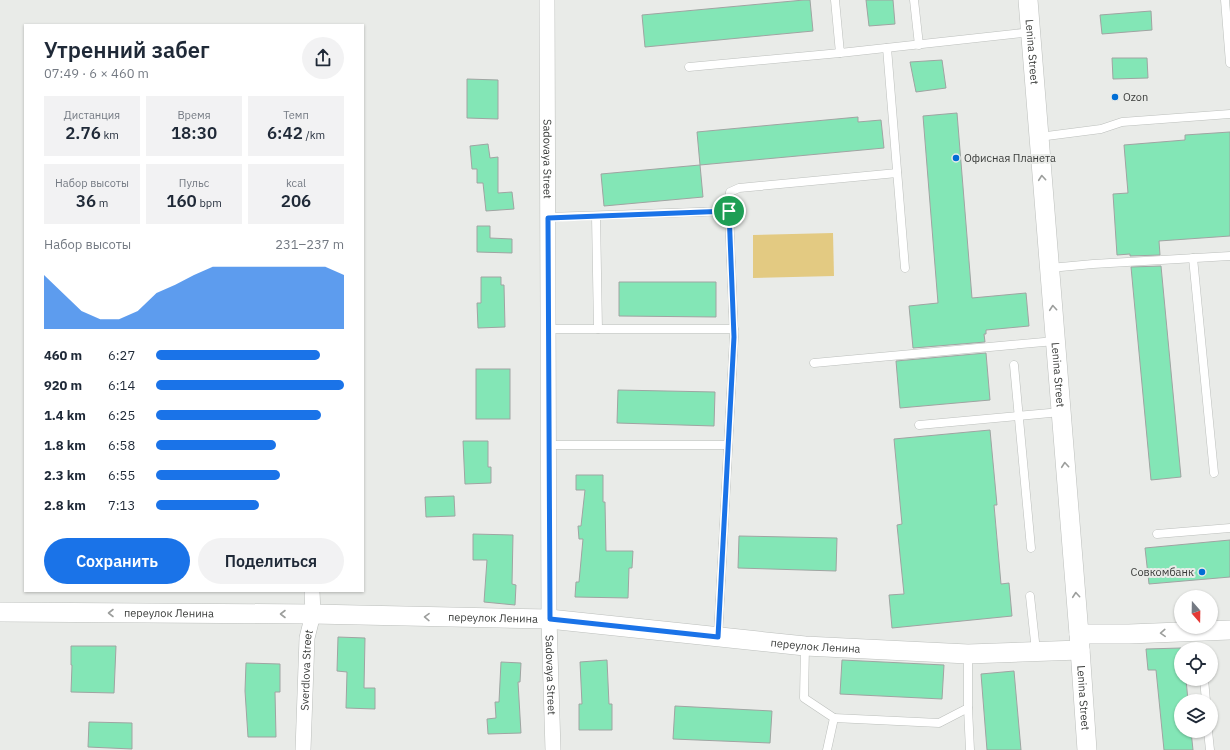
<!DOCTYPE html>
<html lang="ru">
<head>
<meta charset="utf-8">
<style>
  body { margin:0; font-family:"IBM Plex Sans",sans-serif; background:#f2f2f3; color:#1f2937; height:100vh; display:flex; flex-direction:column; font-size:15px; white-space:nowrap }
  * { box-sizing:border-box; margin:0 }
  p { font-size:13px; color:#747a83 }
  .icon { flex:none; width:22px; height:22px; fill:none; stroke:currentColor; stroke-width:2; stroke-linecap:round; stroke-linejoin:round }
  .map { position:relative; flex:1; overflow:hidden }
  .panel { position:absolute; left:24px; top:24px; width:340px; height:568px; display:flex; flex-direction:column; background:#fff; border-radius:0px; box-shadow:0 1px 3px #0004 }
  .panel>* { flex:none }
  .needle { width:26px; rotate:160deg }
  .fabs { position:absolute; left:1174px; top:590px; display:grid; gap:8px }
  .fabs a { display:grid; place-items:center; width:44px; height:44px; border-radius:50%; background:#fff; box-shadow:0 1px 3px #0004; font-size:20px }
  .pin { position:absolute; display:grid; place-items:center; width:34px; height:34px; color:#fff; margin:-17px; border:2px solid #fff; border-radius:50%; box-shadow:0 1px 4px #0007 }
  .round { display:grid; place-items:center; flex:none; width:42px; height:42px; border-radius:21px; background:#f2f2f3 }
  .overview { display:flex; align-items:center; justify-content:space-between; height:68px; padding:0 20px }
  h1 { font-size:22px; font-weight:600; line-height:30px }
  .figures { display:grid; grid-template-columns:repeat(3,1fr); gap:6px; height:68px; padding:4px 20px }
  .figures div { display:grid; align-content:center; border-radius:0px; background:#f2f2f3; text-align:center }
  .figures b { font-size:17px; font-weight:600 }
  .figures small { font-size:11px; font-weight:400 }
  .figures p { font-size:11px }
  .chart { height:112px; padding:8px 20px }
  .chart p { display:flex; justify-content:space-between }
  .chart svg { width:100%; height:72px; margin-top:4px; fill:#1a73e8; opacity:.7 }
  .cta { display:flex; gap:8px; margin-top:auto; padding:8px 20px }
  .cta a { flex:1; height:46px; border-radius:24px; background:#1a73e8; color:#fff; font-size:16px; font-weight:600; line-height:46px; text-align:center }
  .cta a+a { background:#f2f2f3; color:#1f2937 }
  ul { padding:0 20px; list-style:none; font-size:13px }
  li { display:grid; grid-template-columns:64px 48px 1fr; align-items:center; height:30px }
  li i { height:10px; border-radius:5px; background:#1a73e8 }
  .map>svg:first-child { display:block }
</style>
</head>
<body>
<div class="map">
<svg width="1230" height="750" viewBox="0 0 1230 750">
  <rect width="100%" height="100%" fill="#e9ebe8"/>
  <polygon fill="#e3ca82" points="833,233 834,276 753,278 753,235"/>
  <g fill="#83e6b6" stroke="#a0a4a2">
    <polygon points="804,0 810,0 813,31 645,47 642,15"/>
    <polygon points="866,0 893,0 895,24 869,26"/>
    <polygon points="1151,11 1152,30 1102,34 1100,15"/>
    <polygon points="1112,58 1147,58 1148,78 1113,79"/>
    <polygon points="942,60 946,88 916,92 910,62"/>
    <polygon points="467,79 498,80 498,119 467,118"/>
    <polygon points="957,113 972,298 1026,293 1029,326 986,330 986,334 984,334 985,342 913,348 909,306 938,303 923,116"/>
    <polygon points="858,117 858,122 881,120 884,148 700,165 697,132"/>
    <polygon points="1230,132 1230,236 1159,241 1160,255 1130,256 1130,254 1117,255 1113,194 1128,193 1124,145 1185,140 1185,135"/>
    <polygon points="488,144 490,158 498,157 498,193 512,192 514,209 486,211 483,183 477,183 477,169 472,169 470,146"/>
    <polygon points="700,165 703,197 604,206 601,174"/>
    <polygon points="477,226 490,226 490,238 512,239 512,253 477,252"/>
    <polygon points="1161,266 1181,477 1151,480 1131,267"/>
    <polygon points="481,277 501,277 501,285 504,285 505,327 478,328 477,303 481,303"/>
    <polygon points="619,282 716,282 716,317 619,316"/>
    <polygon points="986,353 990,400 900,408 896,361"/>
    <rect x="476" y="369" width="34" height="50"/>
    <polygon points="618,390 715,392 714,426 617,423"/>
    <polygon points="990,430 997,505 994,505 1001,584 1009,583 1012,616 892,628 889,595 904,594 897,525 902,524 894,439"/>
    <polygon points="463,441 488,441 488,467 491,467 491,483 465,484"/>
    <polygon points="576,475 603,475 603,502 605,502 606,551 633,551 632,568 629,568 628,598 575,597 576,582 579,582 583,539 579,539 578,526 581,526 585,490 576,490"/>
    <polygon points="454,496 455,516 426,517 425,497"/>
    <polygon points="473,534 513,535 512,584 516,585 515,605 484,602 487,560 473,560"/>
    <polygon points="739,536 837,538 836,571 738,568"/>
    <polygon points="1230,540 1230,577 1149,584 1145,548"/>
    <polygon points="338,637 365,638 364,688 375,688 375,709 346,708 347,672 337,671"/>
    <polygon points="71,646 116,646 114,693 71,692 72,665 71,665"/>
    <polygon points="1181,648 1181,679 1186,679 1188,701 1181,701 1181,731 1191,731 1193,750 1164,750 1156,670 1148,670 1146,649"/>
    <polygon points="607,660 609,704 612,704 612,730 579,730 579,704 582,704 580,662"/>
    <polygon points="842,660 944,665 942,699 840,694"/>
    <polygon points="501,662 521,663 520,682 518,682 521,733 488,734 487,719 496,718 495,702 499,702"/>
    <polygon points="246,663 280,664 280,692 275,692 276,737 248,737 245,691"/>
    <polygon points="1014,671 1021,750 987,750 981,674"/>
    <polygon points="675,706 772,711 770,743 673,739"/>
    <polygon points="89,722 132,723 132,749 88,747"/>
  </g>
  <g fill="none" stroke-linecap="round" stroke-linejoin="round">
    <g stroke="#bcbfbc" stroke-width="9">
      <g id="service">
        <polyline points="835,0 840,53 1031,32"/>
        <polyline points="914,0 919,45"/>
        <polyline points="1225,0 1230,63"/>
        <polyline points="887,48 905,268"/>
        <polyline points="689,67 840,53"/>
        <polyline points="1039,137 1101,129 1122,122 1230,114"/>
        <polyline points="596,216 598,329"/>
        <polyline points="548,217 729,211"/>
        <polyline points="1193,258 1214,473"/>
        <polyline points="1050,268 1093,264 1230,256"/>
        <polyline points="548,329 734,329"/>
        <polyline points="814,363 1055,341"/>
        <polyline points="1014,365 1031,548"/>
        <polyline points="919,425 1061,412"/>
        <polyline points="549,445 728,445"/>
        <polyline points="1157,534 1230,528"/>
        <polyline points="1030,596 1036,651"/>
        <polyline points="718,637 734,337 729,211 730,192 739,188 897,173"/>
        <polyline points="805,646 804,698 834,718 827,750"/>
        <polyline points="968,654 968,708 970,750"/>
        <polyline points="1204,679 1206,701"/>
        <polyline points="834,718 939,723 968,708"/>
        <polyline points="1208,731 1210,750"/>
      </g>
    </g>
    <g stroke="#bcbfbc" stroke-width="16">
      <g id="minor">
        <path id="s1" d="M547,0L549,619L553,750"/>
        <path id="s2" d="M303,750L307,638L313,614L312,591"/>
      </g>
    </g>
    <g stroke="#bcbfbc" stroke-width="20">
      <g id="tertiary">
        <path id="s3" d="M1028,0L1079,634L1087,750"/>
        <path id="s4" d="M0,612L313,614L549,619L805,646L968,654L1080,650"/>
        <polyline points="1079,634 1129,634 1230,630"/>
      </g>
    </g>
    <use href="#service" stroke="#fff" stroke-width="8"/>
    <use href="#minor" stroke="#fff" stroke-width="15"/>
    <use href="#tertiary" stroke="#fff" stroke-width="19"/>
  </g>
  <defs><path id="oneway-chevron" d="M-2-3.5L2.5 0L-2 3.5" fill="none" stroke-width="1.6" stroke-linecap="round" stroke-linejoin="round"/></defs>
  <g stroke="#9c9e9c">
    <use href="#oneway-chevron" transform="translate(1042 178) rotate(-95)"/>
    <use href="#oneway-chevron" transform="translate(1053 308) rotate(-95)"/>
    <use href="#oneway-chevron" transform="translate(1065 465) rotate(-95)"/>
    <use href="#oneway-chevron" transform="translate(1076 595) rotate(-95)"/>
    <use href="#oneway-chevron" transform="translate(111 613) rotate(-180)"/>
    <use href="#oneway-chevron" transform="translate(283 614) rotate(-180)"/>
    <use href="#oneway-chevron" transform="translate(427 617) rotate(-179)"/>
    <use href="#oneway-chevron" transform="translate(1163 633) rotate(177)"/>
  </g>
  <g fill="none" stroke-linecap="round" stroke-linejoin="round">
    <g stroke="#fff" stroke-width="8">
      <polygon id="route" points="729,211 734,337 718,637 550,619 548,218"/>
    </g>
    <use href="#route" stroke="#1a73e8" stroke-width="5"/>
  </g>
  <g fill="#016ed5" stroke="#e9ebe8" stroke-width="1.5">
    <circle cx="1115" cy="97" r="4"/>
    <circle cx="956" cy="158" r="4"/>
    <circle cx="1202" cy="572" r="4"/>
  </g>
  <g text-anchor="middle" stroke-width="4" stroke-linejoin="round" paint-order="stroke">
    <g font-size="11" fill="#3a3c3a" stroke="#e9ebe8">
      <text dy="4" stroke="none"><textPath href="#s3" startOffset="52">Lenina Street</textPath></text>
      <text dy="4" stroke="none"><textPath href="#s1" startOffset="159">Sadovaya Street</textPath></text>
      <text dy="4" stroke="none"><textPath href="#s3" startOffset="376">Lenina Street</textPath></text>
      <text dy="4" stroke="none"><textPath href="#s4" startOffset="169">переулок Ленина</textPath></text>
      <text dy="4" stroke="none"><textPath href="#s4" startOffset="493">переулок Ленина</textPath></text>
      <text dy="4" stroke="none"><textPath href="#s4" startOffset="817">переулок Ленина</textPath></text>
      <text dy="4" stroke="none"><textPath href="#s2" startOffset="80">Sverdlova Street</textPath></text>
      <text dy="4" stroke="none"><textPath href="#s1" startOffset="675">Sadovaya Street</textPath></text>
      <text dy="4" stroke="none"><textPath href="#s3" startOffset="700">Lenina Street</textPath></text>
    </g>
    <g font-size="11" fill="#3a3c3a" stroke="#e9ebe8" text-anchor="start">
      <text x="1123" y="101">Ozon</text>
      <text x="964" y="162">Офисная Планета</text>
      <text x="1194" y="576" text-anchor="end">Совкомбанк</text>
    </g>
  </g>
</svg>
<div class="fabs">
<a><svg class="needle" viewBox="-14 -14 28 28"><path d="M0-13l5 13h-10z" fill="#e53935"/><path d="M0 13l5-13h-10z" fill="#747a83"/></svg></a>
<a><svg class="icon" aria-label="locate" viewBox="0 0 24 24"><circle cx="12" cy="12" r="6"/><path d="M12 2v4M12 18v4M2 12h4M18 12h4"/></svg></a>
<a><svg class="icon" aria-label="layers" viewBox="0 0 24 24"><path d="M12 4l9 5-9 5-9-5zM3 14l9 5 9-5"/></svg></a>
</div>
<div class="pin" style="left:729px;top:211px;background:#1e9e55"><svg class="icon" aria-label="arrive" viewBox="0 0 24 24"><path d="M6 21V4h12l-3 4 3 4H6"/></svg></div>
<section class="panel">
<div class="overview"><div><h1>Утренний забег</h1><p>07:49 · 6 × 460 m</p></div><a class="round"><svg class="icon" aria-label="share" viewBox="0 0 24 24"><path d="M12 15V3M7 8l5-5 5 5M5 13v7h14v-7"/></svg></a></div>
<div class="figures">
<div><p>Дистанция</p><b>2.76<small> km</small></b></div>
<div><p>Время</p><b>18:30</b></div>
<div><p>Темп</p><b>6:42<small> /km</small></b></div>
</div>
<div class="figures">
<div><p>Набор высоты</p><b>36<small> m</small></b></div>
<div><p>Пульс</p><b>160<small> bpm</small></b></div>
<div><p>kcal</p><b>206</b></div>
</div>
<div class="chart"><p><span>Набор высоты</span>231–237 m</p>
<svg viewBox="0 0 160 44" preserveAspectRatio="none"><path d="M0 44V11L10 22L20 33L30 38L40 38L50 33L60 22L70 17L80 11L90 6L100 6L110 6L120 6L130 6L140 6L150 6L160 11V44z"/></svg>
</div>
<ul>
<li><b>460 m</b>6:27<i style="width:87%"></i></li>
<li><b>920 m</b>6:14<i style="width:100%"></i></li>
<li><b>1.4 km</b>6:25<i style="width:88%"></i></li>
<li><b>1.8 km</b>6:58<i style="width:64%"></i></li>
<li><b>2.3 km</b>6:55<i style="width:66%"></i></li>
<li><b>2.8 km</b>7:13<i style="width:55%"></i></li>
</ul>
<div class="cta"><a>Сохранить</a><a>Поделиться</a></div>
</section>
</div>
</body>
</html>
